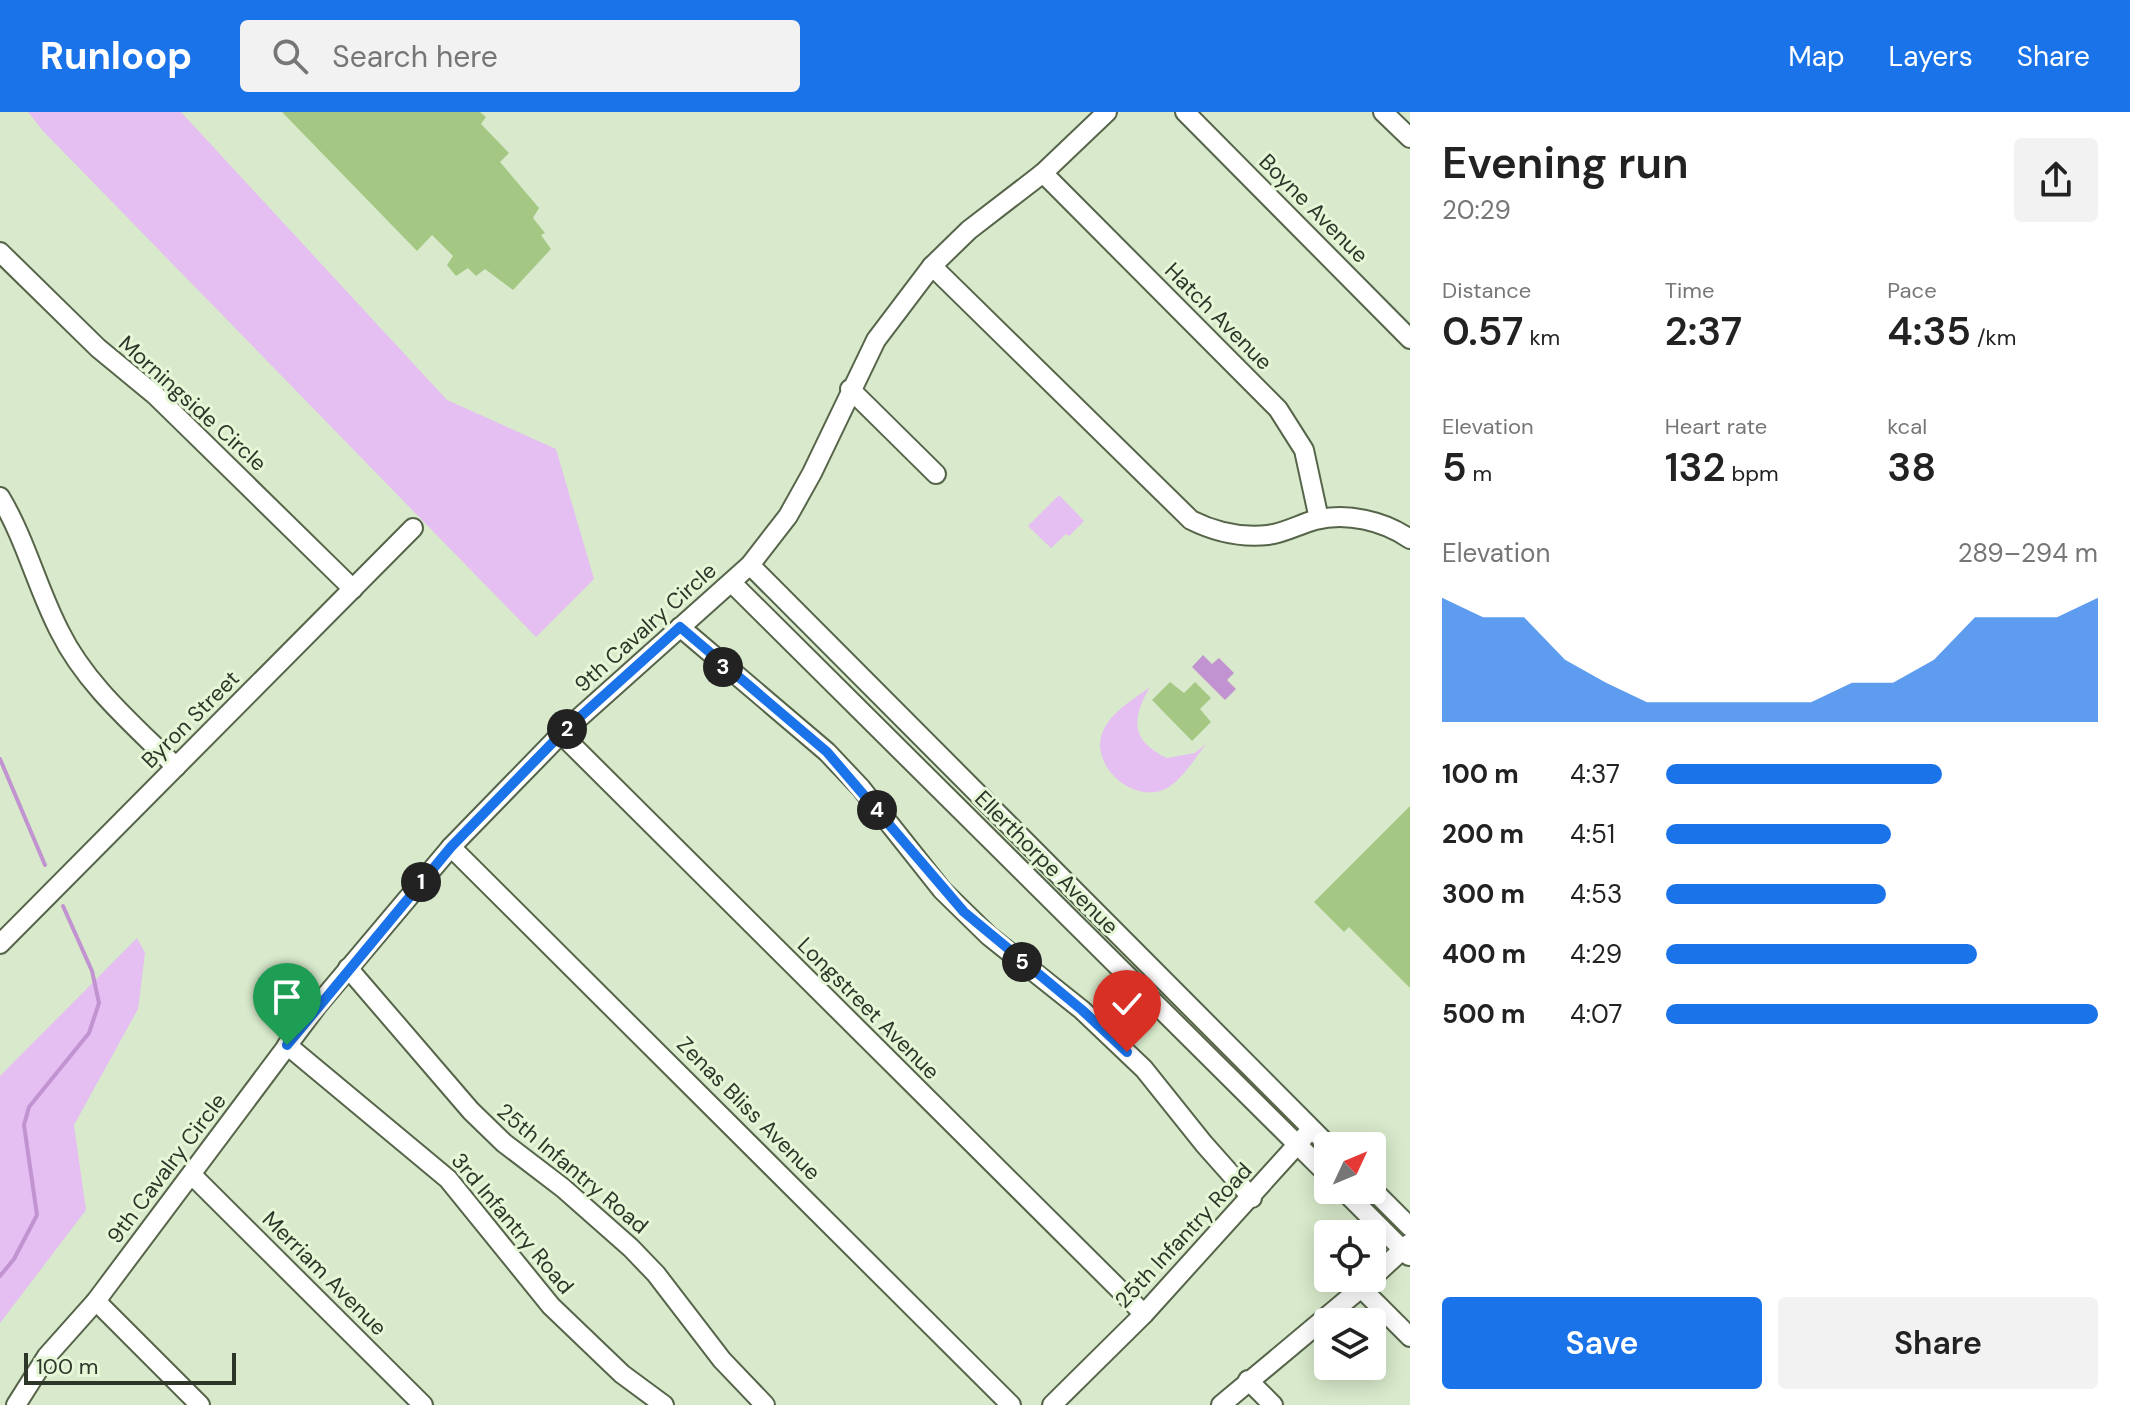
<!DOCTYPE html>
<html lang="en">
<head>
<meta charset="utf-8">
<style>
  body { margin:0; font-family:"DM Sans",sans-serif; background:#f2f2f2; color:#222; height:100vh; display:flex; flex-direction:column; font-size:30px; white-space:nowrap }
  * { box-sizing:border-box; margin:0 }
  p { font-size:26px; color:#767676 }
  .icon { flex:none; width:44px; height:44px; fill:none; stroke:currentColor; stroke-width:2; stroke-linecap:round; stroke-linejoin:round }
  .map { position:relative; flex:1; overflow:hidden }
  .drawer { display:flex; flex-direction:column; background:#fff; width:720px }
  .drawer>* { flex:none }
  .needle { width:52px; rotate:46deg }
  .tools { position:absolute; left:1314px; top:1020px; display:grid; gap:16px }
  .tools a { display:grid; place-items:center; width:72px; height:72px; border-radius:8px; background:#fff; box-shadow:0 4px 20px #0003; font-size:40px }
  .scale { position:absolute; left:24px; bottom:20px; width:212px; box-sizing:border-box; padding-left:8px; border:4px solid #2e3529; border-top:0; font-size:22px; line-height:28px; white-space:nowrap; color:#2e3529; -webkit-text-stroke:6px #e6f7d8; paint-order:stroke }
  .pin { position:absolute; display:grid; place-items:center; width:68px; height:68px; color:#fff; margin:-82px -34px; border-radius:50% 50% 50% 0; rotate:-45deg; box-shadow:0 0 8px #0007 }
  .pin .icon { rotate:45deg }
  .km { position:absolute; width:40px; height:40px; margin:-20px; border-radius:50%; background:#222; color:#fff; font-size:22px; line-height:40px; text-align:center }
  .round { display:grid; place-items:center; flex:none; width:84px; height:84px; border-radius:8px; background:#f2f2f2 }
  .headline { display:flex; align-items:center; justify-content:space-between; height:136px; padding:0 32px }
  h1 { font-size:44px; font-weight:600; line-height:60px }
  .metrics { display:grid; grid-template-columns:repeat(3,1fr); gap:12px; height:136px; padding:8px 32px }
  .metrics div { display:grid; align-content:center }
  .metrics b { font-size:40px; font-weight:600 }
  .metrics small { font-size:22px; font-weight:400 }
  .metrics p { font-size:22px }
  .chart { height:224px; padding:16px 32px }
  .chart p { display:flex; justify-content:space-between }
  .chart svg { width:100%; height:144px; margin-top:8px; fill:#1a73e8; opacity:.7 }
  .action { display:flex; gap:16px; margin-top:auto; padding:16px 32px }
  .action a { flex:1; height:92px; border-radius:8px; background:#1a73e8; color:#fff; font-size:32px; font-weight:600; line-height:92px; text-align:center }
  .action a+a { background:#f2f2f2; color:#222 }
  ul { padding:0 32px; list-style:none; font-size:26px }
  li { display:grid; grid-template-columns:128px 96px 1fr; align-items:center; height:60px }
  li i { height:20px; border-radius:10px; background:#1a73e8 }
  header { display:flex; align-items:center; gap:48px; box-sizing:border-box; height:112px; padding:0 40px; background:#1a73e8; color:#fff }
  header strong { font-size:38px }
  nav { display:flex; gap:44px; margin-inline-start:auto; font-size:28px }
  .search { width:560px; height:72px; background:#f2f2f2; display:flex; align-items:center; gap:20px; box-sizing:border-box; padding:0 28px; border-radius:8px; color:#767676; font-size:30px }
  main { display:flex; flex:1; min-height:0 }
  .map>svg:first-child { display:block }
</style>
</head>
<body>
<header>
<strong>Runloop</strong>
<div class="search"><svg class="icon" aria-label="search" viewBox="0 0 24 24"><circle cx="10" cy="10" r="6"/><path d="M15 15l6 6"/></svg>Search here</div>
<nav><a>Map</a><a>Layers</a><a>Share</a></nav>
</header>
<main>
<div class="map">
<svg width="1410" height="1293" viewBox="0 0 1410 1293">
  <rect width="100%" height="100%" fill="#d8eacb"/>
  <g fill="#e5bef2">
    <polygon points="28,0 181,0 447,288 556,337 594,467 536,525 43,19"/>
    <polygon points="1059,383 1084,409 1069,424 1066,422 1051,436 1028,414"/>
    <path d="M1150,575C1131,607 1131,629 1167,646L1195,641L1206,632C1195,646 1184,665 1169,675C1135,696 1086,652 1104,617C1113,599 1134,587 1150,575Z"/>
    <polygon points="137,826 145,841 138,897 74,1013 86,1098 0,1211 0,964"/>
  </g>
  <polygon fill="#c193d0" points="1203,543 1212,552 1219,546 1234,561 1227,568 1236,577 1225,588 1192,555"/>
  <g fill="none" stroke-linecap="round" stroke-linejoin="round">
    <g stroke="#c193d0" stroke-width="4">
      <polyline points="0,647 45,753"/>
      <polyline points="0,1164 14,1147 37,1103 24,1013 29,995 89,921 99,891 92,859 63,794"/>
    </g>
  </g>
  <g fill="#a4c884">
    <polygon points="282,0 480,0 486,5 481,12 509,41 500,50 539,96 533,106 545,121 541,123 551,137 513,178 485,157 476,164 468,156 456,164 447,153 453,144 432,123 417,139"/>
    <polygon points="1170,570 1184,581 1195,570 1211,586 1200,597 1211,610 1192,629 1152,588"/>
    <polygon points="1410,694 1410,876 1349,815 1344,820 1314,790"/>
  </g>
  <g fill="none" stroke-linecap="round" stroke-linejoin="round">
    <g stroke="#566549" stroke-width="22">
      <g id="minor">
        <polyline points="1185,0 1410,227"/>
        <polyline points="1383,0 1410,26"/>
        <polyline points="1043,61 1278,297 1304,338 1319,407"/>
        <polyline points="0,140 98,236 155,283 353,477"/>
        <path d="M932,154L1191,408C1215,420 1240,426 1268,423C1284,421 1300,412 1315,408C1347,400 1384,409 1410,427"/>
        <polyline points="850,277 936,362"/>
        <path d="M0,385C26,428 37,476 60,520C86,573 135,614 176,655"/>
        <polyline points="750,453 1329,1034"/>
        <polyline points="732,471 1328,1063"/>
        <polyline points="680,515 827,640 861,676 942,778 989,824 1082,898 1144,957 1204,1032 1252,1086"/>
        <polyline points="561,622 1144,1202"/>
        <polyline points="451,735 1011,1293"/>
        <polyline points="0,832 413,416"/>
        <polyline points="348,856 471,999 504,1031 563,1076 631,1136 656,1162 722,1248 765,1293"/>
        <polyline points="287,933 448,1067 551,1194 622,1262 664,1293"/>
        <polyline points="192,1063 423,1293"/>
        <polyline points="1372,1077 1410,1115"/>
        <polyline points="1343,1078 1409,1144"/>
        <polyline points="1361,1176 1410,1225"/>
        <polyline points="96,1189 200,1293"/>
        <polyline points="1248,1268 1273,1293"/>
        <polyline points="16,1293 47,1244 96,1189 317,894 451,735 561,622 750,453 788,404 812,361 876,228 932,154 969,118 1043,61 1107,0"/>
        <polyline points="1052,1293 1144,1202 1305,1024"/>
        <polyline points="1221,1293 1361,1176 1410,1131"/>
      </g>
    </g>
    <use href="#minor" stroke="#fff" stroke-width="18"/>
  </g>
  <g fill="none" stroke-linecap="round" stroke-linejoin="round">
    <g stroke="#fff" stroke-width="16">
      <polyline id="route" points="287,933 451,735 561,622 680,515 827,640 964,800 1082,898 1127,940"/>
    </g>
    <use href="#route" stroke="#1a73e8" stroke-width="10"/>
  </g>
  <g text-anchor="middle" stroke-width="6" stroke-linejoin="round" paint-order="stroke">
    <g font-size="22" fill="#2e3529" stroke="#e6f7d8">
      <text transform="translate(1314 96) rotate(45)" y="8">Boyne Avenue</text>
      <text transform="translate(1219 204) rotate(45)" y="8">Hatch Avenue</text>
      <text transform="translate(193 291) rotate(42)" y="8">Morningside Circle</text>
      <text transform="translate(645 515) rotate(-42)" y="8">9th Cavalry Circle</text>
      <text transform="translate(190 607) rotate(-45)" y="8">Byron Street</text>
      <text transform="translate(1047 750) rotate(45)" y="8">Ellerthorpe Avenue</text>
      <text transform="translate(869 896) rotate(45)" y="8">Longstreet Avenue</text>
      <text transform="translate(749 996) rotate(45)" y="8">Zenas Bliss Avenue</text>
      <text transform="translate(166 1056) rotate(-53)" y="8">9th Cavalry Circle</text>
      <text transform="translate(573 1056) rotate(40)" y="8">25th Infantry Road</text>
      <text transform="translate(513 1111) rotate(50)" y="8">3rd Infantry Road</text>
      <text transform="translate(1183 1123) rotate(-47)" y="8">25th Infantry Road</text>
      <text transform="translate(325 1161) rotate(45)" y="8">Merriam Avenue</text>
    </g>
  </g>
</svg>
<div class="tools">
<a><svg class="needle" viewBox="-14 -14 28 28"><path d="M0-13l5 13h-10z" fill="#e53935"/><path d="M0 13l5-13h-10z" fill="#767676"/></svg></a>
<a><svg class="icon" aria-label="locate" viewBox="0 0 24 24"><circle cx="12" cy="12" r="6"/><path d="M12 2v4M12 18v4M2 12h4M18 12h4"/></svg></a>
<a><svg class="icon" aria-label="layers" viewBox="0 0 24 24"><path d="M12 4l9 5-9 5-9-5zM3 14l9 5 9-5"/></svg></a>
</div>
<div class="scale">100 m</div>
<div class="pin" style="left:287px;top:933px;background:#1e9e55"><svg class="icon" aria-label="arrive" viewBox="0 0 24 24"><path d="M6 21V4h12l-3 4 3 4H6"/></svg></div>
<div class="pin" style="left:1127px;top:940px;background:#d93025"><svg class="icon" aria-label="check" viewBox="0 0 24 24"><path d="M5 12l5 5 9-10"/></svg></div>
<b class="km" style="left:421px;top:770px">1</b>
<b class="km" style="left:567px;top:617px">2</b>
<b class="km" style="left:723px;top:555px">3</b>
<b class="km" style="left:877px;top:698px">4</b>
<b class="km" style="left:1022px;top:850px">5</b>
</div>
<section class="drawer">
<div class="headline"><div><h1>Evening run</h1><p>20:29</p></div><a class="round"><svg class="icon" aria-label="share" viewBox="0 0 24 24"><path d="M12 15V3M7 8l5-5 5 5M5 13v7h14v-7"/></svg></a></div>
<div class="metrics">
<div><p>Distance</p><b>0.57<small> km</small></b></div>
<div><p>Time</p><b>2:37</b></div>
<div><p>Pace</p><b>4:35<small> /km</small></b></div>
</div>
<div class="metrics">
<div><p>Elevation</p><b>5<small> m</small></b></div>
<div><p>Heart rate</p><b>132<small> bpm</small></b></div>
<div><p>kcal</p><b>38</b></div>
</div>
<div class="chart"><p><span>Elevation</span>289–294 m</p>
<svg viewBox="0 0 160 44" preserveAspectRatio="none"><path d="M0 44V6L10 12L20 12L30 25L40 32L50 38L60 38L70 38L80 38L90 38L100 32L110 32L120 25L130 12L140 12L150 12L160 6V44z"/></svg>
</div>
<ul>
<li><b>100 m</b>4:37<i style="width:64%"></i></li>
<li><b>200 m</b>4:51<i style="width:52%"></i></li>
<li><b>300 m</b>4:53<i style="width:51%"></i></li>
<li><b>400 m</b>4:29<i style="width:72%"></i></li>
<li><b>500 m</b>4:07<i style="width:100%"></i></li>
</ul>
<div class="action"><a>Save</a><a>Share</a></div>
</section>
</main>
</body>
</html>
